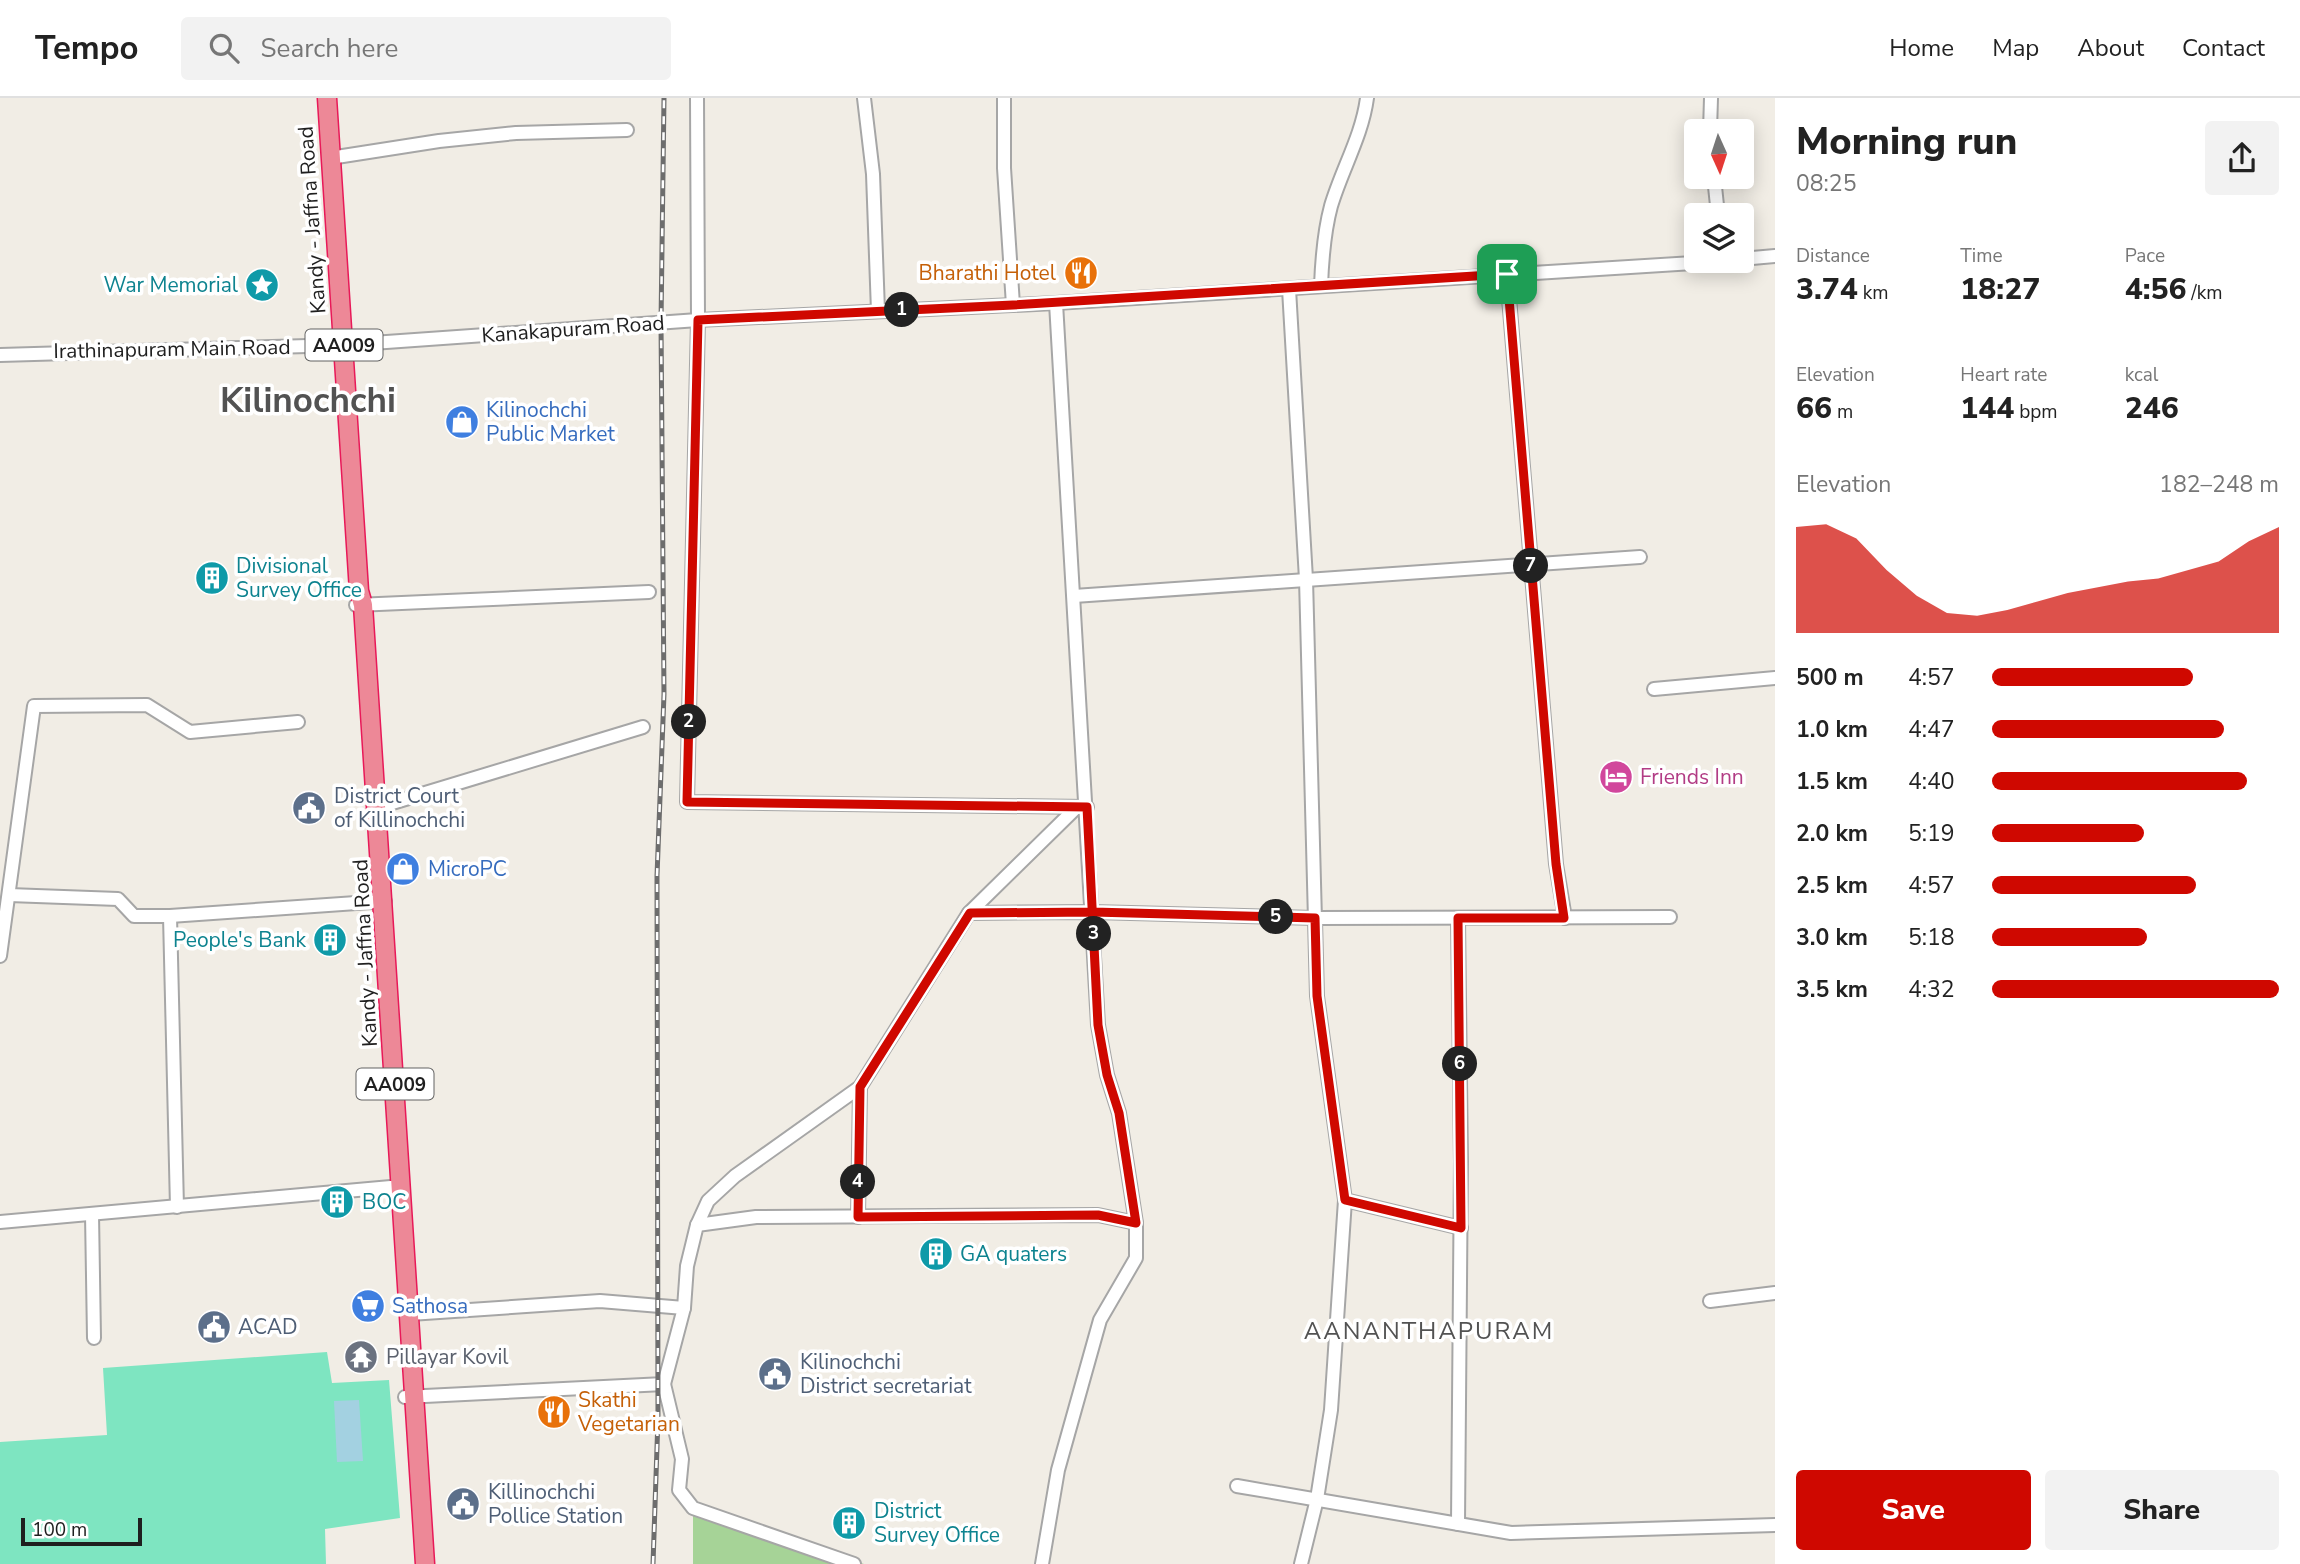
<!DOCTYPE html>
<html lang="en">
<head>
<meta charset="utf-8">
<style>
  body { margin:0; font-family:"Nunito Sans",sans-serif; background:#f2f2f2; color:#222; height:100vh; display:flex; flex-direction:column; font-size:26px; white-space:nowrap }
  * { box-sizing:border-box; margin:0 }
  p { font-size:23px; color:#767676 }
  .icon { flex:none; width:38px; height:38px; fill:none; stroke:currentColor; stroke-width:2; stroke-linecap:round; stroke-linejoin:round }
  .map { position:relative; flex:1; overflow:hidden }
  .drawer { display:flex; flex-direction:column; background:#fff; width:525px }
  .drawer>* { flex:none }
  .needle { width:46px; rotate:177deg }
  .fabs { position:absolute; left:1684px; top:21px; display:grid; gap:14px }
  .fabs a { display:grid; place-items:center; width:70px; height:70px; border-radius:7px; background:#fff; box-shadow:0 4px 18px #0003; font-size:35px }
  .scale { position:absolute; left:21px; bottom:18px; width:121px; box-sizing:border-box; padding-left:7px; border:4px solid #1f1f1f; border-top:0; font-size:19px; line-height:24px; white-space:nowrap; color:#1f1f1f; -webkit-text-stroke:5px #fff; paint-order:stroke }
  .pin { position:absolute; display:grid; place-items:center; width:60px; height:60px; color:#fff; margin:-30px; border-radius:14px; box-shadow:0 4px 10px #0006 }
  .km { position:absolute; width:35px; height:35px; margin:-18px; border-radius:50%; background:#222; color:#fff; font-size:19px; line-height:35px; text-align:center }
  .round { display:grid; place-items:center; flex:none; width:74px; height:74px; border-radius:7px; background:#f2f2f2 }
  .summary { display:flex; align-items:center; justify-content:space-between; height:119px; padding:0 21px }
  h1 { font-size:38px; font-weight:800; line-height:52px }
  .stats { display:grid; grid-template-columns:repeat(3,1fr); gap:10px; height:119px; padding:7px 21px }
  .stats div { display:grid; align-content:center }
  .stats b { font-size:30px; font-weight:800 }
  .stats small { font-size:19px; font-weight:400 }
  .stats p { font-size:19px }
  .chart { height:196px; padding:14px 21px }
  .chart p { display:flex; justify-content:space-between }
  .chart svg { width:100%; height:126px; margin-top:7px; fill:#cf0800; opacity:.7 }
  .button { display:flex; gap:14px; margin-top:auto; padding:14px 21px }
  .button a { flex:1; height:80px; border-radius:7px; background:#cf0800; color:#fff; font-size:28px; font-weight:800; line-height:80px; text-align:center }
  .button a+a { background:#f2f2f2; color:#222 }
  ul { padding:0 21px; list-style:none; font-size:23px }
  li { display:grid; grid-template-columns:112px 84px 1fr; align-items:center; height:52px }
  li i { height:18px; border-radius:9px; background:#cf0800 }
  header { display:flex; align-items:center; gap:42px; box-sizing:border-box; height:98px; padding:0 35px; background:#fff; border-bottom:2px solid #e0e0e0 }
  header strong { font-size:33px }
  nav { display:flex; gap:38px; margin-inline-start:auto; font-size:24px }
  .search { width:490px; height:63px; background:#f2f2f2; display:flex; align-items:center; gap:18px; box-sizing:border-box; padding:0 24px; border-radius:7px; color:#767676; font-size:26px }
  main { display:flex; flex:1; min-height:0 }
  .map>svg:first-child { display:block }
</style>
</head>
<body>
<header>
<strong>Tempo</strong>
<div class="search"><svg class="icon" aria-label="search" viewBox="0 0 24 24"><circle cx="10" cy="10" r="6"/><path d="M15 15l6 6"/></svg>Search here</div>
<nav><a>Home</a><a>Map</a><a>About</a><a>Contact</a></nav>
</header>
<main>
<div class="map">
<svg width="1775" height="1466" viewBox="0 0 1775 1466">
  <rect width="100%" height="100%" fill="#f1ede5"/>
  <polygon fill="#a6d397" points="693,1410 864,1466 693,1466"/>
  <polygon fill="#7ee5c1" points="327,1254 332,1285 389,1282 400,1420 325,1431 326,1466 0,1466 0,1344 107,1337 103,1270"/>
  <polygon fill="#a3d1e1" points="359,1302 363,1363 337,1364 334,1303"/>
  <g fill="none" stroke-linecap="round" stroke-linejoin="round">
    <g stroke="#a6a6a6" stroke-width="16">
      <g id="minor">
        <polyline points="697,0 698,222 687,704 1087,709"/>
        <polyline points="864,0 873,76 878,213"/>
        <polyline points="1004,0 1004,70 1013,207"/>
        <polyline points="1710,33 1711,0"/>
        <polyline points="330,60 439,43 516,35 627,32"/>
        <polyline points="1714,79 1718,117"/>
        <polyline points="1741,161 1775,158"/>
        <polyline points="1507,176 1556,766 1565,820"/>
        <path d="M1321,188C1322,161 1324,134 1331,108C1342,71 1362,38 1367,0"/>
        <polyline points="1289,191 1306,481 1317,898 1345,1102 1331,1312 1317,1401 1301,1466"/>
        <polyline points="1056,205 1098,927 1107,977 1119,1015 1136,1125"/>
        <polyline points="0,257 344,247 698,222 1056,205 1725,163"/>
        <polyline points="1074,498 1640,459"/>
        <polyline points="356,507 649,494"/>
        <polyline points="1654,591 1775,580"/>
        <polyline points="379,709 643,629"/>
        <polyline points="9,797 118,801 134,818 170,818 385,803"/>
        <polyline points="969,815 1093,814 1315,820 1670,819"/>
        <polyline points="170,818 177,1109"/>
        <polyline points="1458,820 1461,1063 1458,1426"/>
        <polyline points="0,858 34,608 147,607 190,634 298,624"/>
        <polyline points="1345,1102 1461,1130"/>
        <polyline points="92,1116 94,1240"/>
        <polyline points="858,1119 860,989"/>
        <polyline points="0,1124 402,1088"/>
        <polyline points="697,1127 708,1103 735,1078 860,989 969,815 1077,709"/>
        <polyline points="1710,1203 1775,1195"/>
        <polyline points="684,1210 687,1168 697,1127 756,1119 1098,1117 1136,1125 1136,1160 1100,1222 1058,1372 1042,1466"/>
        <polyline points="664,1286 682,1361 679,1392 693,1410 854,1466"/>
        <polyline points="405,1299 664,1286 684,1210 600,1203 410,1216"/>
        <polyline points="1237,1388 1511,1435 1775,1427"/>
      </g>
    </g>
    <g stroke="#e81958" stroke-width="21">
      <polyline id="highway" points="327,0 359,493 363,507 425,1466"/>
    </g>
    <use href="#minor" stroke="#fff" stroke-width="12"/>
    <use href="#highway" stroke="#ed8897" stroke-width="18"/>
    <g stroke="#6d6d6d" stroke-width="5">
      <polyline id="rail" points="653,1466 658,1320 657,778 664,596 661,225 664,0"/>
    </g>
    <use href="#rail" stroke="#fff" stroke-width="2.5" stroke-dasharray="8" stroke-linecap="butt"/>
  </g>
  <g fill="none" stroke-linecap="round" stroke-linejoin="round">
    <g stroke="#fff" stroke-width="14">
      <polyline id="route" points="1507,176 1013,207 698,222 687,704 1087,709 1098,927 1107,977 1119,1015 1136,1125 1098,1117 858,1119 860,989 970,815 1093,814 1315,820 1317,898 1345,1102 1461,1130 1458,820 1564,820 1556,766 1507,176"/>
    </g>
    <use href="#route" stroke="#cf0800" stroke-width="9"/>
  </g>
  <defs>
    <g id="restaurant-disc" transform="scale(1.75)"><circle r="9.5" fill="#e8710a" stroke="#fff"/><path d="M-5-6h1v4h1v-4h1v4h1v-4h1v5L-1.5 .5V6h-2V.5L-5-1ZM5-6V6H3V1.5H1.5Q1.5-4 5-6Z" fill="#fff"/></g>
    <g id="sight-disc" transform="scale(1.75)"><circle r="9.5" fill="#0f9aa8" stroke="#fff"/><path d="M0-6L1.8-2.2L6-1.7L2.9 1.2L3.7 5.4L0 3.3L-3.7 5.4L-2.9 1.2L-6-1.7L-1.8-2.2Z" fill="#fff"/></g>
    <g id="shop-disc" transform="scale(1.75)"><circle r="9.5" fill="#3f7fe0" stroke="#fff"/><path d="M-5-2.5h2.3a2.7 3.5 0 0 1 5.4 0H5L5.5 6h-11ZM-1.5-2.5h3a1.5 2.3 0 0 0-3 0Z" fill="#fff"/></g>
    <g id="building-disc" transform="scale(1.75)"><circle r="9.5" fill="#0f9aa8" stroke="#fff"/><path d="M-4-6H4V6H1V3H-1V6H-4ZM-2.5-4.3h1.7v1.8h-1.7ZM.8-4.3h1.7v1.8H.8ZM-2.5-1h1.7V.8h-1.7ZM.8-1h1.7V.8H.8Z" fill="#fff"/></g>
    <g id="hotel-disc" transform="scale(1.75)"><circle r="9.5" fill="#d1479c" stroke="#fff"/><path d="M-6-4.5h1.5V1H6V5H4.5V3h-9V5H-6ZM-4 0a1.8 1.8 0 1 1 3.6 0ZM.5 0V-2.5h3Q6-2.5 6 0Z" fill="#fff"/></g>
    <g id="civic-disc" transform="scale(1.75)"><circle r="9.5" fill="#5c6f8a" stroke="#fff"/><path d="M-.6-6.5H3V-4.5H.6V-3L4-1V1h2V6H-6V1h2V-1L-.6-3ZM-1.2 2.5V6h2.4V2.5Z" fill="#fff"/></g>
    <g id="supermarket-disc" transform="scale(1.75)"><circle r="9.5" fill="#3f7fe0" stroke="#fff"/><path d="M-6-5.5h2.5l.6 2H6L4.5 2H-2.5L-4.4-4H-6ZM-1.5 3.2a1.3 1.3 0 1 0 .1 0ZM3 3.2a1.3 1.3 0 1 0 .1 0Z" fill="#fff"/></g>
    <g id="temple-disc" transform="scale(1.75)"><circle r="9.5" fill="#6b7280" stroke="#fff"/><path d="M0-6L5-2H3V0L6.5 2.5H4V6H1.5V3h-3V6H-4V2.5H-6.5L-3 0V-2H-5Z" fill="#fff"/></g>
  </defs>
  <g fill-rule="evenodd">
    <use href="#restaurant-disc" x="1081" y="175"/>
    <use href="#sight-disc" x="262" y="187"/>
    <use href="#shop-disc" x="462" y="324"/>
    <use href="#building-disc" x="212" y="480"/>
    <use href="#hotel-disc" x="1616" y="679"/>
    <use href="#civic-disc" x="309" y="710"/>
    <use href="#shop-disc" x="403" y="771"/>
    <use href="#building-disc" x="330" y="842"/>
    <use href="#building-disc" x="337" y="1104"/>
    <use href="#building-disc" x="936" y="1156"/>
    <use href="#supermarket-disc" x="368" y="1208"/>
    <use href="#civic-disc" x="214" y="1229"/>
    <use href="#temple-disc" x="361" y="1259"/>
    <use href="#civic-disc" x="775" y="1276"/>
    <use href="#restaurant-disc" x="554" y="1314"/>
    <use href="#civic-disc" x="463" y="1406"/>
    <use href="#building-disc" x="849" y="1425"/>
  </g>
  <g text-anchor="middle" stroke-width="7" stroke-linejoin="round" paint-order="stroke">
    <g fill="#fff" stroke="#626262" stroke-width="2">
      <rect x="305.5" y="231.5" width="77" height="31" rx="5"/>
      <rect x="356.5" y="970.5" width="77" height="31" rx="5"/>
    </g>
    <g font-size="19" font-weight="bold" fill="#1f1f1f">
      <text x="344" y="254">AA009</text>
      <text x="395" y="993">AA009</text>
    </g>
    <g font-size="21" fill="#1f1f1f" stroke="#fff">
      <text transform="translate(312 122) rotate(-94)" y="7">Kandy - Jaffna Road</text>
      <text transform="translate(573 231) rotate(-4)" y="7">Kanakapuram Road</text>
      <text transform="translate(172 251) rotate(-1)" y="7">Irathinapuram Main Road</text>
      <text transform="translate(365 855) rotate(-93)" y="7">Kandy - Jaffna Road</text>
    </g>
    <g font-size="21" fill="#c56008" stroke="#fff" text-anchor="end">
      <text x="1056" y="182">Bharathi Hotel</text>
      <text x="578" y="1309" text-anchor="start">Skathi<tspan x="578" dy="24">Vegetarian</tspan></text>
    </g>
    <g font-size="21" fill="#0d838f" stroke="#fff" text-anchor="start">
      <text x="238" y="194" text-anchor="end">War Memorial</text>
      <text x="236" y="475">Divisional<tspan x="236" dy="24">Survey Office</tspan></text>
      <text x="306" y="849" text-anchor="end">People's Bank</text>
      <text x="362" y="1111">BOC</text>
      <text x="960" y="1163">GA quaters</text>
      <text x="874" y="1420">District<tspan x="874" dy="24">Survey Office</tspan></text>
    </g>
    <g font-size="21" fill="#366cbe" stroke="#fff" text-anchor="start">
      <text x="486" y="319">Kilinochchi<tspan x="486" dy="24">Public Market</tspan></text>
      <text x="428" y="778">MicroPC</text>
      <text x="392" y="1215">Sathosa</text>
    </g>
    <g font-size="21" fill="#b23c85" stroke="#fff" text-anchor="start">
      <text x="1640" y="686">Friends Inn</text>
    </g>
    <g font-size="21" fill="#4e5e75" stroke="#fff" text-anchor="start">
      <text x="334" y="705">District Court<tspan x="334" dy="24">of Killinochchi</tspan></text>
      <text x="238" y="1236">ACAD</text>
      <text x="800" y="1271">Kilinochchi<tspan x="800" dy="24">District secretariat</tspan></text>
      <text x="488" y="1401">Killinochchi<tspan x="488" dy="24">Pollice Station</tspan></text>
    </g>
    <g font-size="21" fill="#5b616d" stroke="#fff" text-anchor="start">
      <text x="386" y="1266">Pillayar Kovil</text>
    </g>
    <g font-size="24" letter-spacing="2" fill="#525252" stroke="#fff">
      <text x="1429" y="1241">AANANTHAPURAM</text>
    </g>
    <g font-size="35" font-weight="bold" fill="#525252" stroke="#fff">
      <text x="308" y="314">Kilinochchi</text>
    </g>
  </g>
</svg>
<div class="fabs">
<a><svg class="needle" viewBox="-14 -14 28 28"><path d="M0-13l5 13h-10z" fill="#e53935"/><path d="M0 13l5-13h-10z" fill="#767676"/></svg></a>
<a><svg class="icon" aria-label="layers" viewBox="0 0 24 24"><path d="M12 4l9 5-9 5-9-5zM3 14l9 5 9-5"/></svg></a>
</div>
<div class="scale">100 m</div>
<div class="pin" style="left:1507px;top:176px;background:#1e9e55"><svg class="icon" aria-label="arrive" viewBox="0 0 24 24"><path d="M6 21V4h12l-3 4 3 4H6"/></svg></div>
<b class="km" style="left:902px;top:212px">1</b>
<b class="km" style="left:689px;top:624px">2</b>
<b class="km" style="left:1094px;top:836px">3</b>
<b class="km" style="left:858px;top:1084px">4</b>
<b class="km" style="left:1276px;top:819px">5</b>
<b class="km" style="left:1460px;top:966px">6</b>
<b class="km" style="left:1531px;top:468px">7</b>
</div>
<section class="drawer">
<div class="summary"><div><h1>Morning run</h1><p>08:25</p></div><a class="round"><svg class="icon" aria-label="share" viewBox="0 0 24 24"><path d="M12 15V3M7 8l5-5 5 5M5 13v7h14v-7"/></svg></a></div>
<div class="stats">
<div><p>Distance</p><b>3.74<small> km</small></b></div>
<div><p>Time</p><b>18:27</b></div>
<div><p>Pace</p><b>4:56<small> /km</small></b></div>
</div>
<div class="stats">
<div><p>Elevation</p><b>66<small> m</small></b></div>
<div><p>Heart rate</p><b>144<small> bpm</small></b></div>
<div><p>kcal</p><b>246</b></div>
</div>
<div class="chart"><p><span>Elevation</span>182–248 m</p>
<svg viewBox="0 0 160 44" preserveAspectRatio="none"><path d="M0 44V7L10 6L20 11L30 22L40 31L50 37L60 38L70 36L80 33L90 30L100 28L110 26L120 25L130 22L140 19L150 12L160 7V44z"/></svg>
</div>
<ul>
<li><b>500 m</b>4:57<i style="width:70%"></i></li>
<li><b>1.0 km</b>4:47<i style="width:81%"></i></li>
<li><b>1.5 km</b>4:40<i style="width:89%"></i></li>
<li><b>2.0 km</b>5:19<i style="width:53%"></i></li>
<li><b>2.5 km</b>4:57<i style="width:71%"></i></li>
<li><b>3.0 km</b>5:18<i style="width:54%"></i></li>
<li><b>3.5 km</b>4:32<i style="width:100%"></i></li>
</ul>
<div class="button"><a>Save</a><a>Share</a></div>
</section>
</main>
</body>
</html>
